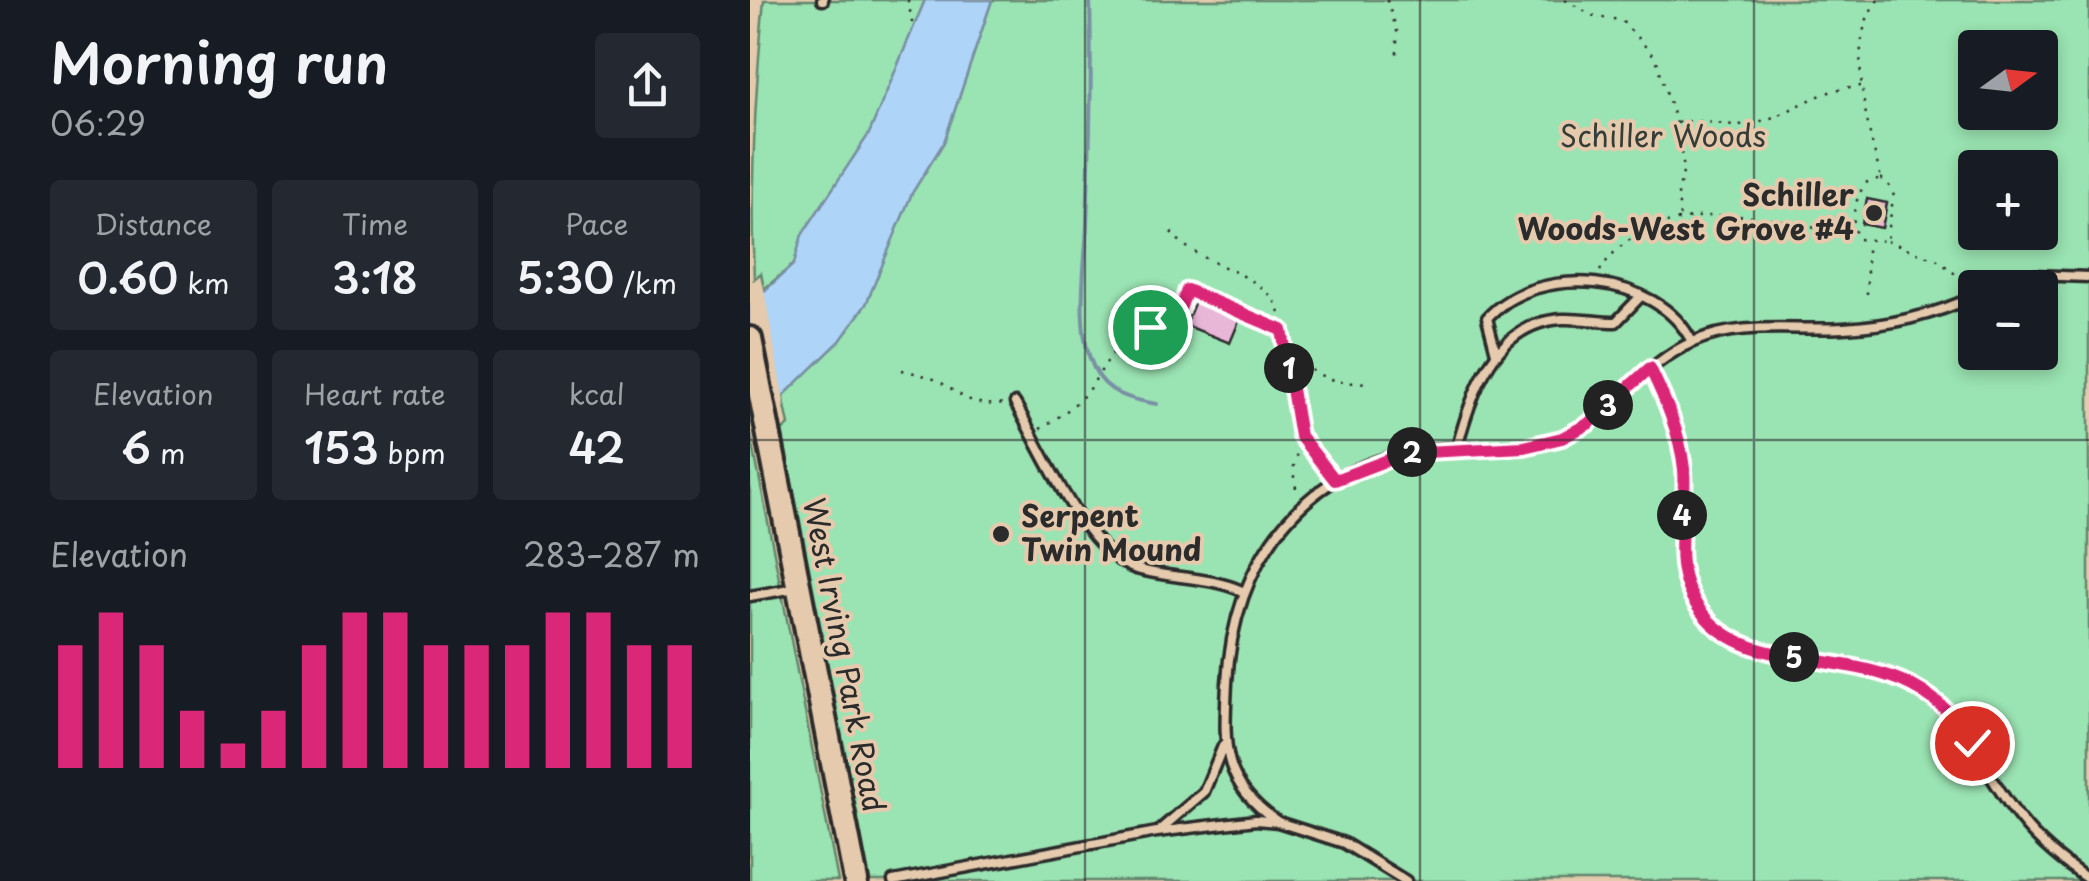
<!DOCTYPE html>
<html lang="en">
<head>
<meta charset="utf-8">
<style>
  body { margin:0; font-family:"Playpen Sans",sans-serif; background:#242831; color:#f1f3f6; height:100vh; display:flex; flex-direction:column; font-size:38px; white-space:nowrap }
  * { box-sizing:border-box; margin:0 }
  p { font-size:32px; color:#9ea1a6 }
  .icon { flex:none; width:55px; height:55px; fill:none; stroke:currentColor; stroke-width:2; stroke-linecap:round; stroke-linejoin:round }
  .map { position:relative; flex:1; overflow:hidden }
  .details { display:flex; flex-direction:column; background:#171b24; width:750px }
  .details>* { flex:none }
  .needle { width:65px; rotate:75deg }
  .fabs { position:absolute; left:1208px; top:30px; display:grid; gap:20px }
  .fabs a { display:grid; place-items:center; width:100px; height:100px; border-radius:10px; background:#171b24; box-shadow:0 5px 15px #0003; font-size:50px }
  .pin { position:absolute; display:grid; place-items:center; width:85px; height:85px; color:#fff; margin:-42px; border:5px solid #fff; border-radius:50%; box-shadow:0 2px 10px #0007 }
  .km { position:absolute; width:50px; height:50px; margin:-25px; border-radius:50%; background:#222; color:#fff; font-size:28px; line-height:50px; text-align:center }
  .round { display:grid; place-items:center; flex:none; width:105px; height:105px; border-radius:10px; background:#242831 }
  .summary { display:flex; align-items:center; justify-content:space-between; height:170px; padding:0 50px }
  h1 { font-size:55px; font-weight:600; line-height:75px }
  .stats { display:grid; grid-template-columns:repeat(3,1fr); gap:15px; height:170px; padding:10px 50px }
  .stats div { display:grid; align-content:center; border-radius:10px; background:#242831; text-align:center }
  .stats b { font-size:42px; font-weight:600 }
  .stats small { font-size:28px; font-weight:400 }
  .stats p { font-size:28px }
  .chart { height:280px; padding:20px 50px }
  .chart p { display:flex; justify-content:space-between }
  .chart svg { width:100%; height:180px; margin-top:10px; stroke:#db2777; stroke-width:6 }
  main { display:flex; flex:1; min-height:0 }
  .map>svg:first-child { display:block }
</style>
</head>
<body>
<main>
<section class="details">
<div class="summary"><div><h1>Morning run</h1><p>06:29</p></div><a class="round"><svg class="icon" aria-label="share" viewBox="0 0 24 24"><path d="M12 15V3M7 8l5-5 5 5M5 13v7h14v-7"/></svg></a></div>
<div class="stats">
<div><p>Distance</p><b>0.60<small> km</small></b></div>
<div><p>Time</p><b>3:18</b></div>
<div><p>Pace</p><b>5:30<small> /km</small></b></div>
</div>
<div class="stats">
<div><p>Elevation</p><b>6<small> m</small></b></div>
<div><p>Heart rate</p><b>153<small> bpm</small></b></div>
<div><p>kcal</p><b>42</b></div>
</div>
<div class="chart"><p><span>Elevation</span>283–287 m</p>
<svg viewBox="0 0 160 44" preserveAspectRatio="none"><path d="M5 44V14M15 44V6M25 44V14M35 44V30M45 44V38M55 44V30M65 44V14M75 44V6M85 44V6M95 44V14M105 44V14M115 44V14M125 44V6M135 44V6M145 44V14M155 44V14"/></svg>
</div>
</section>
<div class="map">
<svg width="1339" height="881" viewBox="0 0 1339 881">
  <rect width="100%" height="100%" fill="#e5caad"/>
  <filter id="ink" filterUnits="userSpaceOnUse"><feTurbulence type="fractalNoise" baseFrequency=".01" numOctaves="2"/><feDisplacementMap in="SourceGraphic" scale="20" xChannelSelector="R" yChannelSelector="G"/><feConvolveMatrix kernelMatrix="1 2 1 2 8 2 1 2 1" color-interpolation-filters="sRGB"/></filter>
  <g filter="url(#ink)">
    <g fill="#9ae3b2" stroke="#62876e" stroke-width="2.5" fill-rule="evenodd">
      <path d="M14,0H175L119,134L52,235L44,264L14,289L11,273L4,279C0,186 5,92 14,0Z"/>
      <path d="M242,0H1339V881H117L32,431L39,425L33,396L90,341L116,304L162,193L194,142ZM1225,48H1290V112H1225ZM1225,168H1290V232H1225ZM1225,288H1290V352H1225Z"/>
      <polygon points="0,430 88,881 0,881"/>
    </g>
    <polygon fill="#aed4f7" stroke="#7a90a5" stroke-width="2.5" points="175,0 242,0 194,142 162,193 116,304 90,341 0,428 0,304 44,264 52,235 119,134"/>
    <polygon fill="#e5caad" points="13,284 34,402 1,433 0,297"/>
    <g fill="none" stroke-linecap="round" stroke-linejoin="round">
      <path stroke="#7a90a5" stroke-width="4" d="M340,0C342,74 340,148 337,223C336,266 324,327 344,368C356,394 382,400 407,404"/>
    </g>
    <g fill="#e8b7d8" stroke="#2b2b2b" stroke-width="2.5">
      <polygon points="1117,199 1137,203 1132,228 1112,224"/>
      <polygon points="445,301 490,319 480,343 435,325"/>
    </g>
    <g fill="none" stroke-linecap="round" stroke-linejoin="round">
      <g stroke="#2b2b2b" stroke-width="15">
        <g id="service">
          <polyline points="72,0 73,0"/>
          <polyline points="1242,288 1282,275 1339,277"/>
          <path d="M746,353L737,318C788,262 908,273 942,342"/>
          <path d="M899,369C917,403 932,436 934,476C937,523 919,565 948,608C995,677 1098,646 1163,686C1218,721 1232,772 1271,820C1290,844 1314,863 1339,880"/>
          <path d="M265,403C291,448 335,553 386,569C422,579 458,576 492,591"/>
          <path d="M707,447C722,393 744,323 812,319C830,318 848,322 866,322L890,297"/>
          <polyline points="0,596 45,588"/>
          <path d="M528,822C470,781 474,747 477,683C483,561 553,463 681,449C719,445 756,452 794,443C855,429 886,366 943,342C989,321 1044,331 1093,328C1137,326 1185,315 1225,296"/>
          <polyline points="412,828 454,792 473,746"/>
          <polyline points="143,881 407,832 506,820 528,822 594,843 656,881"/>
        </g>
      </g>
      <g stroke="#2b2b2b" stroke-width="30">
        <polyline id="primary" points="0,339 106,881"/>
      </g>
      <g stroke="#2b2b2b" stroke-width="2.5" stroke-dasharray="2.5 8" stroke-linecap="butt">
        <polyline points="158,0 163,28"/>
        <polyline points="637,0 647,31 647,57"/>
        <polyline points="815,0 845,17 871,20 906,58 926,124 934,169 928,193 930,220"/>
        <path d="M1128,0C1093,41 1119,132 1131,178"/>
        <path d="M927,123C952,117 974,128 998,124C1041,117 1065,88 1111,86"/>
        <path d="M1131,178L1144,191L1137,241L1108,239C1099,219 1105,201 1115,183Z"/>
        <path d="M421,232C447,265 501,269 523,299C543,327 538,400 550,435C554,449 569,459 578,471"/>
        <polyline points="1137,241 1188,260 1220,286"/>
        <path d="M850,271C882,216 961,210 1018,219C1047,223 1074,234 1103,227"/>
        <polyline points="1117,294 1117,244"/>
        <path d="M537,350C562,375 584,386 620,382"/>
        <path d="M152,370C164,373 180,376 190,382C215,398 224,407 256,404"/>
        <path d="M290,429C306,419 321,409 334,395C358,368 374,311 422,331L437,290L532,330"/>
        <polyline points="546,488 543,471 550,438"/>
      </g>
      <use href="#service" stroke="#e5caad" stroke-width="8"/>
      <use href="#primary" stroke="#e5caad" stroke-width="22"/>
    </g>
  </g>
  <g fill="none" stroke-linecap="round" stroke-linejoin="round" filter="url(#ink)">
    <g stroke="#fff" stroke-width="20">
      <path id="route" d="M400,327L422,331L437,290L532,330L550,436L585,480L656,453L774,447L812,438L838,424L900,368C916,401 930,433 934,469C938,519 917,566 950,610C1009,692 1152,625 1222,743"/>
    </g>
    <use href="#route" stroke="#db2777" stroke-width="12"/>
  </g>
  <path fill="none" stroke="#2b2b2b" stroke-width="2.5" stroke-opacity="0.55" d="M335,0V881M670,0V881M1004,0V881M0,440H1339"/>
  <g fill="#2b2b2b" stroke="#e5caad" stroke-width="4">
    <circle cx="1124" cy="213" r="10"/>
    <circle cx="251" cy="534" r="10"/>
  </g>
  <g text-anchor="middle" stroke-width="8" stroke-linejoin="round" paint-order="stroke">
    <g font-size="30" fill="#363d38" stroke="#e5caad">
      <text x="913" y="147">Schiller Woods</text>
    </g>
    <g font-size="30" font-weight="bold" fill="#2b2b2b" stroke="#e5caad" text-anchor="end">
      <text x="1104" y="206">Schiller<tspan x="1104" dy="34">Woods-West Grove #4</tspan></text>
      <text x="271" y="527" text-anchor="start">Serpent<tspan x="271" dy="34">Twin Mound</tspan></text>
    </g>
    <g font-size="30" fill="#2b2b2b" stroke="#e5caad">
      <text transform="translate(93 655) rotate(79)" y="10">West Irving Park Road</text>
    </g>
  </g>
</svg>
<div class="fabs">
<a><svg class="needle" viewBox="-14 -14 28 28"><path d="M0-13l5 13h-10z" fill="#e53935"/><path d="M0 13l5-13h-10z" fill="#9ea1a6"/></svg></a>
<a>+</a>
<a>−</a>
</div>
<div class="pin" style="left:400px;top:327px;background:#1e9e55"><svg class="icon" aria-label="arrive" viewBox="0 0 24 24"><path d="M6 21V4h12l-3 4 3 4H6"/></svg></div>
<div class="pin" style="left:1222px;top:743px;background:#d93025"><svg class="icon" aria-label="check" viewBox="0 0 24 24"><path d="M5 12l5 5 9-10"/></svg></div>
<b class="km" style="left:539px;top:368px">1</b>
<b class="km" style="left:662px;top:452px">2</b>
<b class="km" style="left:858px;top:405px">3</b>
<b class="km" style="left:932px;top:515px">4</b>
<b class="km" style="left:1044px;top:657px">5</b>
</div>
</main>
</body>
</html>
